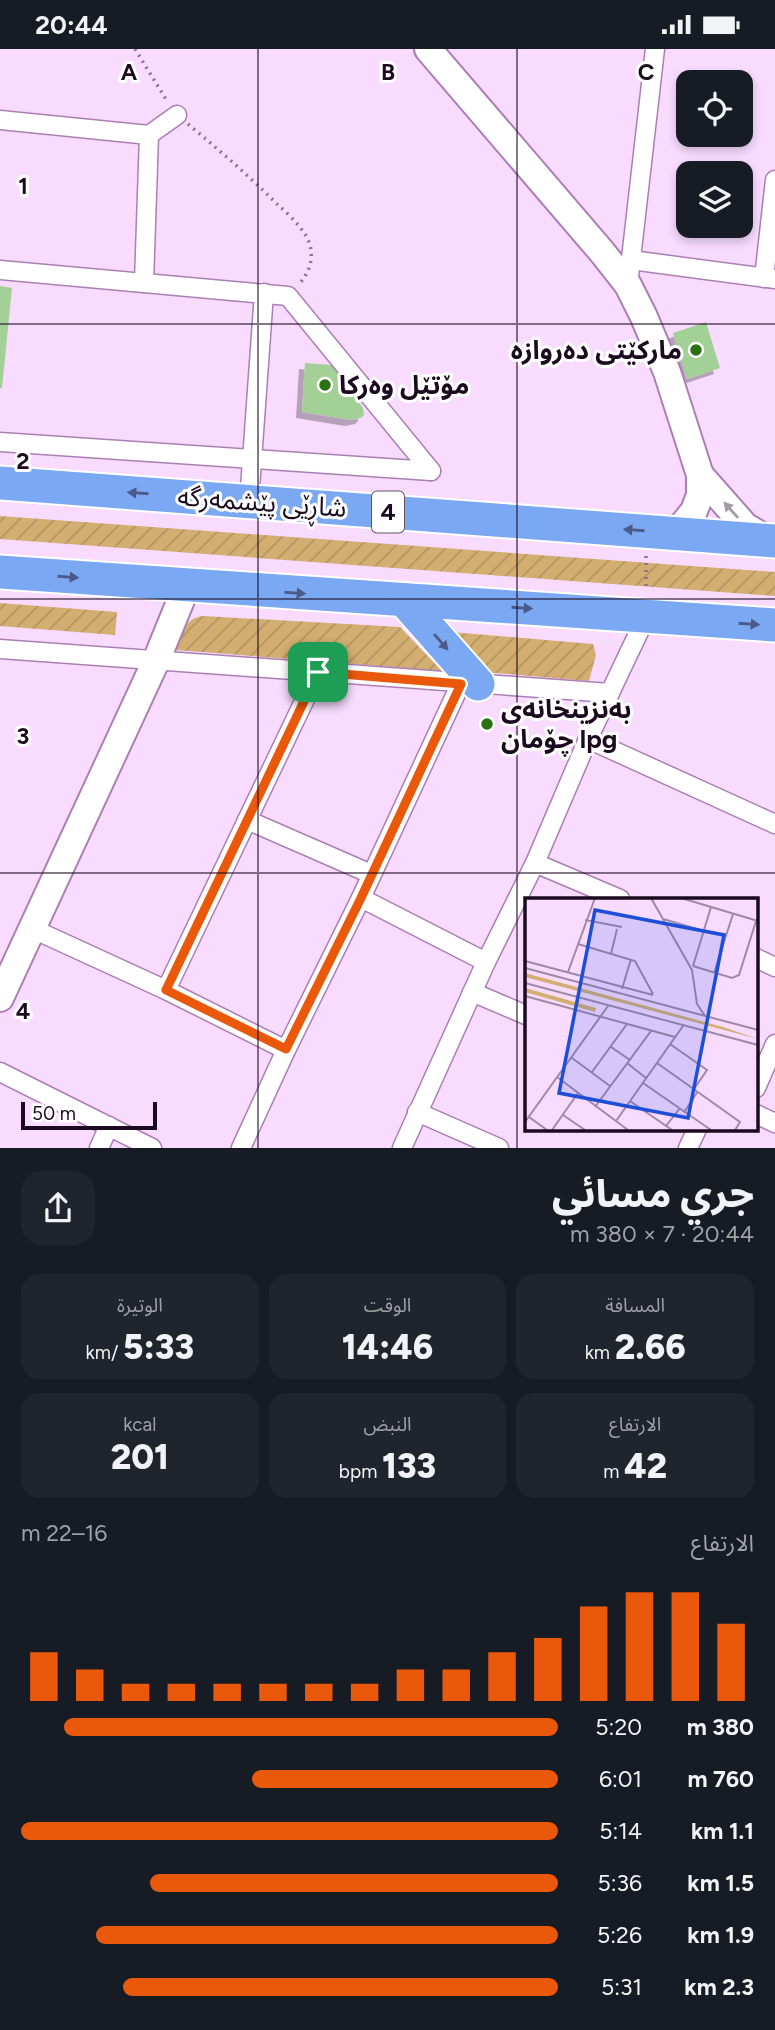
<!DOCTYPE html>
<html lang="ar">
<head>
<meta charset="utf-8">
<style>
  body { margin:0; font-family:Figtree,"Noto Sans Arabic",sans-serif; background:#20242c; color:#f1f3f6; direction:rtl; height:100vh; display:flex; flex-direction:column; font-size:26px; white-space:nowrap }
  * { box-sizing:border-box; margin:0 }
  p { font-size:23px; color:#9ea1a6 }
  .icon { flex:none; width:38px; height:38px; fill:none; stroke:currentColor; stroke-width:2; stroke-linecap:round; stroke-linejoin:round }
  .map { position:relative; height:1099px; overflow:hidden; direction:ltr }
  .side { display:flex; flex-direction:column; background:#171b24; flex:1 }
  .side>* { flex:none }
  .tools { position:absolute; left:676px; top:21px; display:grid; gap:14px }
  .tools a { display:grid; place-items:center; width:77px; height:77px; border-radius:14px; background:#171b24; box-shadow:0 4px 10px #0003; font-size:35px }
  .scale { position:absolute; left:21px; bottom:18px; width:136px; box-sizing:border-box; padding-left:7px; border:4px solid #1c0b20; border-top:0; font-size:19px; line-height:24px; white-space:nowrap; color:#1c0b20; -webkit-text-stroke:5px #fff; paint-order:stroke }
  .pin { position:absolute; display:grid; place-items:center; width:60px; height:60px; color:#fff; margin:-30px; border-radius:14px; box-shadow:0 4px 10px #0006 }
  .round { display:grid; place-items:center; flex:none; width:74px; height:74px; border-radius:21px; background:#20242c }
  .overview { display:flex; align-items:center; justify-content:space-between; height:119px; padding:0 21px }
  h1 { font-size:38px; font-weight:800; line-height:52px }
  .metrics { display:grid; grid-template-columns:repeat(3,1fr); gap:10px; height:119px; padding:7px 21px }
  .metrics div { display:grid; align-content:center; border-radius:18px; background:#20242c; text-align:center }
  .metrics b { font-size:35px; font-weight:800 }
  .metrics small { font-size:19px; font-weight:400 }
  .metrics p { font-size:19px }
  .chart { height:196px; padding:14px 21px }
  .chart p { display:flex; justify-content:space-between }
  .chart svg { width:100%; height:126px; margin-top:7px; stroke:#ea580c; stroke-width:6 }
  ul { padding:0 21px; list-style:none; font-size:23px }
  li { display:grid; grid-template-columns:112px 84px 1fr; align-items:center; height:52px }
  li i { height:18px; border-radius:9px; background:#ea580c }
  .status { display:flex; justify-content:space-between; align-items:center; height:49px; padding:0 35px; background:#171b24; direction:ltr }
  .status svg { height:19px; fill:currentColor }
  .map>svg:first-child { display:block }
</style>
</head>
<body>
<div class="status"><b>20:44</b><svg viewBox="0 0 49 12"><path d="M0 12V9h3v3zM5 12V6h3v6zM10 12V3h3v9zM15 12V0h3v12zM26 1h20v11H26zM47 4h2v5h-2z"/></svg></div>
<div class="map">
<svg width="775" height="1099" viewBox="0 0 775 1099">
  <defs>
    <pattern id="garden-furrows" width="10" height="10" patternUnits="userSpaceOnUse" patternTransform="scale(1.75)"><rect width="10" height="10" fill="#d3ae71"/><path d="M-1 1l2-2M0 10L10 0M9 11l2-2" fill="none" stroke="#b59462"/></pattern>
    <filter id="shadow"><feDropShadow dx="-6" dy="6" stdDeviation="0" flood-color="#0004"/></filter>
  </defs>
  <rect width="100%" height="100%" fill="#f8dbff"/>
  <g fill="url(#garden-furrows)">
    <polygon points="0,467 775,523 775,547 0,490"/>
    <polygon points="0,554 117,563 115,586 0,577"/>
    <path d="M203,567L400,578L442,622L176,601C182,586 184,569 203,567Z"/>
    <polygon points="451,583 593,595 596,606 589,632 483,623"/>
  </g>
  <g fill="#a2d096" filter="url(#shadow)">
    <polygon points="0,237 12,239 2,339 0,339"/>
    <polygon points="706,273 720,319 687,330 673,284"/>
    <polygon points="305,314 333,316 363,359 364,366 361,369 351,371 302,363"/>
  </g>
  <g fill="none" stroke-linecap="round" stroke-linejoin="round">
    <g stroke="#ab7fb6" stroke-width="21">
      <g id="street">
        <polyline points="0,71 149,86 177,66"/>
        <polyline points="631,211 775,230"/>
        <polyline points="0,221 288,247 431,422"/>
        <polyline points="764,229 775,131"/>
        <polyline points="144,234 149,86"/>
        <polyline points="628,236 655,0"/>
        <polyline points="0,393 431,422"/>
        <polyline points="249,453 264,244"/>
        <polyline points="0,600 610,644"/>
        <polyline points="588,690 775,775"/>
        <polyline points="247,771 371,825"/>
        <polyline points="535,814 620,850"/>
        <polyline points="361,849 486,913"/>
        <polyline points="33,880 166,941 286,1001"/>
        <polyline points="756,909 775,918"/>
        <polyline points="166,941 318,623"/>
        <polyline points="472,943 526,966"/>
        <polyline points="0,1023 152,1099"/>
        <polyline points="756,1039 775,995"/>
        <polyline points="417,1063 499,1099"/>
        <polyline points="756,1065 775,1074"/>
        <polyline points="99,1099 109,1077"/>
        <polyline points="241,1099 286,1001 361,849 461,634"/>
        <polyline points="402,1099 486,913 535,814 588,690 646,568"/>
        <polyline points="688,1099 697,1080"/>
      </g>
    </g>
    <g stroke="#ab7fb6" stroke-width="30">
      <g id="secondary">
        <polyline points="428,0 602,203 628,236 644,268 667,323 700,426 700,446 694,462 676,484"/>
        <polyline points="700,426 745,477 768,491"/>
        <polyline points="0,949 156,612 187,536"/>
      </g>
    </g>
    <g stroke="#fff" stroke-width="37">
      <g id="highway">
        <polyline points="0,434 775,492"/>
        <polyline points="0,523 775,576"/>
        <polyline points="404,551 478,635"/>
      </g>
    </g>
    <g stroke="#89728e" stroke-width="3.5" stroke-dasharray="2 5" stroke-linecap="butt">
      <polyline points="135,0 167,52"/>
      <path d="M188,75C219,101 249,127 277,155C287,164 299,175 306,187C316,204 311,223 298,236"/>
      <polyline points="646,507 646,541"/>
    </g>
    <use href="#street" stroke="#fff" stroke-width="18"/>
    <use href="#secondary" stroke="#fff" stroke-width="26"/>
    <use href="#highway" stroke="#7aa8f2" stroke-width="33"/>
  </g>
  <defs><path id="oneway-solid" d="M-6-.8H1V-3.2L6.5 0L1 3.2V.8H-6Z" transform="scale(1.75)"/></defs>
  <g fill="#4b5a89">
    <use href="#oneway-solid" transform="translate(138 444) rotate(-176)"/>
    <use href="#oneway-solid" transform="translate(634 481) rotate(-176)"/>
    <use href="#oneway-solid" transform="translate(68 528) rotate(4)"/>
    <use href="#oneway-solid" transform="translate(295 544) rotate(4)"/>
    <use href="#oneway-solid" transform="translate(522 559) rotate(4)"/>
    <use href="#oneway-solid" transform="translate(749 575) rotate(4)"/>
    <use href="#oneway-solid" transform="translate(441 593) rotate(49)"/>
  </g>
  <use fill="#a49da6" href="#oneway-solid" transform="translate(731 461) rotate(-132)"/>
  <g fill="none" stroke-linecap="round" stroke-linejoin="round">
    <g stroke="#fff" stroke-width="14">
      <polygon id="route" points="318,623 461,635 361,849 286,1000 166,941"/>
    </g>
    <use href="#route" stroke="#ea580c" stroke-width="9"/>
  </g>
  <path fill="none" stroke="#1c0b20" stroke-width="2" stroke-opacity="0.55" d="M258,0V1099M517,0V1099M0,275H775M0,550H775M0,824H775"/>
  <g fill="#297111" stroke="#fff" stroke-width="2.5">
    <circle cx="696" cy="301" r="7"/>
    <circle cx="325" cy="336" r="7"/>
    <circle cx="487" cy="675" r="7"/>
  </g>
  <g text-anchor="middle" stroke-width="6" stroke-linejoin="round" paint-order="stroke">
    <rect fill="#fff" stroke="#605463" stroke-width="2" x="372" y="442.5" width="32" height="41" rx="5"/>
    <g font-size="24" font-weight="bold" fill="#1c0b20">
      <text x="388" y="471">4</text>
    </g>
    <g font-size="26" font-weight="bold" fill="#1c0b20" stroke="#fff" text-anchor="start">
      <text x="682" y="310" text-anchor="end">مارکێتی دەروازە</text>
      <text x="339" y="345">مۆتێل وەرکا</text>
      <text x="501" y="669">بەنزینخانەی<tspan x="501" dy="30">چۆمان lpg</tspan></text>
    </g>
    <g font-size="26" fill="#1c0b20" stroke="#fff">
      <text transform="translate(262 453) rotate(4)" y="9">شاڕێی پێشمەرگە</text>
    </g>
  </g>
  <g transform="translate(525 849)">
    <rect width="233" height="233" fill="#f8dbff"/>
    <path d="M0,75L198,129L233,141L0,79ZM0,90L71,110L70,114L0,94Z" fill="#d3ae71"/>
    <path fill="none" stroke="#a088a6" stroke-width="2" d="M126,0L167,72L172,106L180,118M156,0L233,23M138,21L179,33M60,22L97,29M53,46L110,63L128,96M86,56L92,31M0,63L128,97M168,68L207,80L214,77L231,23M168,68L186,9M0,70L233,132M43,74L70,0M189,75L208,16M0,85L233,147M97,91L106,61M0,98L150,139M145,146L182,172L169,191M86,149L105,162M47,160L85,188M102,165L121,180M132,165L215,224L210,232M67,174L102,126M32,179L103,232M118,185L186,232M105,203L147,232M70,209L126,133M160,213L173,193M38,217L60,232M4,219L22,232M91,223L158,128M0,224L83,108M141,228L155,210M27,232L53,195"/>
    <path fill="#1d4ed8" fill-opacity="0.15" stroke="#1d4ed8" stroke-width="3.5" d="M70,12L199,37L163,220L34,195Z"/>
    <rect width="233" height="233" fill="none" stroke="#1c0b20" stroke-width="3.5"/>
  </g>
  <g font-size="23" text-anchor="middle" font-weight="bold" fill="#1c0b20" stroke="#fff" stroke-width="6" stroke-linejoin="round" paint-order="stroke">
    <text x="129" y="31">A</text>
    <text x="388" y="31">B</text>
    <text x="646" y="31">C</text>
    <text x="23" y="145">1</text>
    <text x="23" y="420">2</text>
    <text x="23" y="695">3</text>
    <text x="23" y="970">4</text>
  </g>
</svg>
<div class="tools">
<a><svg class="icon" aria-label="locate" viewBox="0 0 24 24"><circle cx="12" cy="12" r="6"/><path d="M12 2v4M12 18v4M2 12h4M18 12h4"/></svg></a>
<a><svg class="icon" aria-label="layers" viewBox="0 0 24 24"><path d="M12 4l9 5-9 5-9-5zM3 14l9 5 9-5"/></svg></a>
</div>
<div class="scale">50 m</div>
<div class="pin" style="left:318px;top:623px;background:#1e9e55"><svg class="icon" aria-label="arrive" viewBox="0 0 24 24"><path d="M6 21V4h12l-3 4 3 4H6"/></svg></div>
</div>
<section class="side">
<div class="overview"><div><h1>جري مسائي</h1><p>20:44 · 7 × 380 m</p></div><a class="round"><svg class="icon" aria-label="share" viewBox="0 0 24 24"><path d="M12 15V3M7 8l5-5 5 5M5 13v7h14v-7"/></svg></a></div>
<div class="metrics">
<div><p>المسافة</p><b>2.66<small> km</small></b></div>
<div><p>الوقت</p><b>14:46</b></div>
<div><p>الوتيرة</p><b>5:33<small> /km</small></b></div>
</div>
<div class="metrics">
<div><p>الارتفاع</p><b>42<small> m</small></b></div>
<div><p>النبض</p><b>133<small> bpm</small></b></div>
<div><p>kcal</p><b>201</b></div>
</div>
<div class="chart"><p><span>الارتفاع</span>16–22 m</p>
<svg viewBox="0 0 160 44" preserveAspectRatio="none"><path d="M5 44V27M15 44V33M25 44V38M35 44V38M45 44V38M55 44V38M65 44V38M75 44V38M85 44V33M95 44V33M105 44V27M115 44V22M125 44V11M135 44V6M145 44V6M155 44V17"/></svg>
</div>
<ul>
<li><b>380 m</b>5:20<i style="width:92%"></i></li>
<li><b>760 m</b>6:01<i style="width:57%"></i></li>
<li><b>1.1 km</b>5:14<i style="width:100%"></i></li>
<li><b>1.5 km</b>5:36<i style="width:76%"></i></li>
<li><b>1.9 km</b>5:26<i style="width:86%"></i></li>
<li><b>2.3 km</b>5:31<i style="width:81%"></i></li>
</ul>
</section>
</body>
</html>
